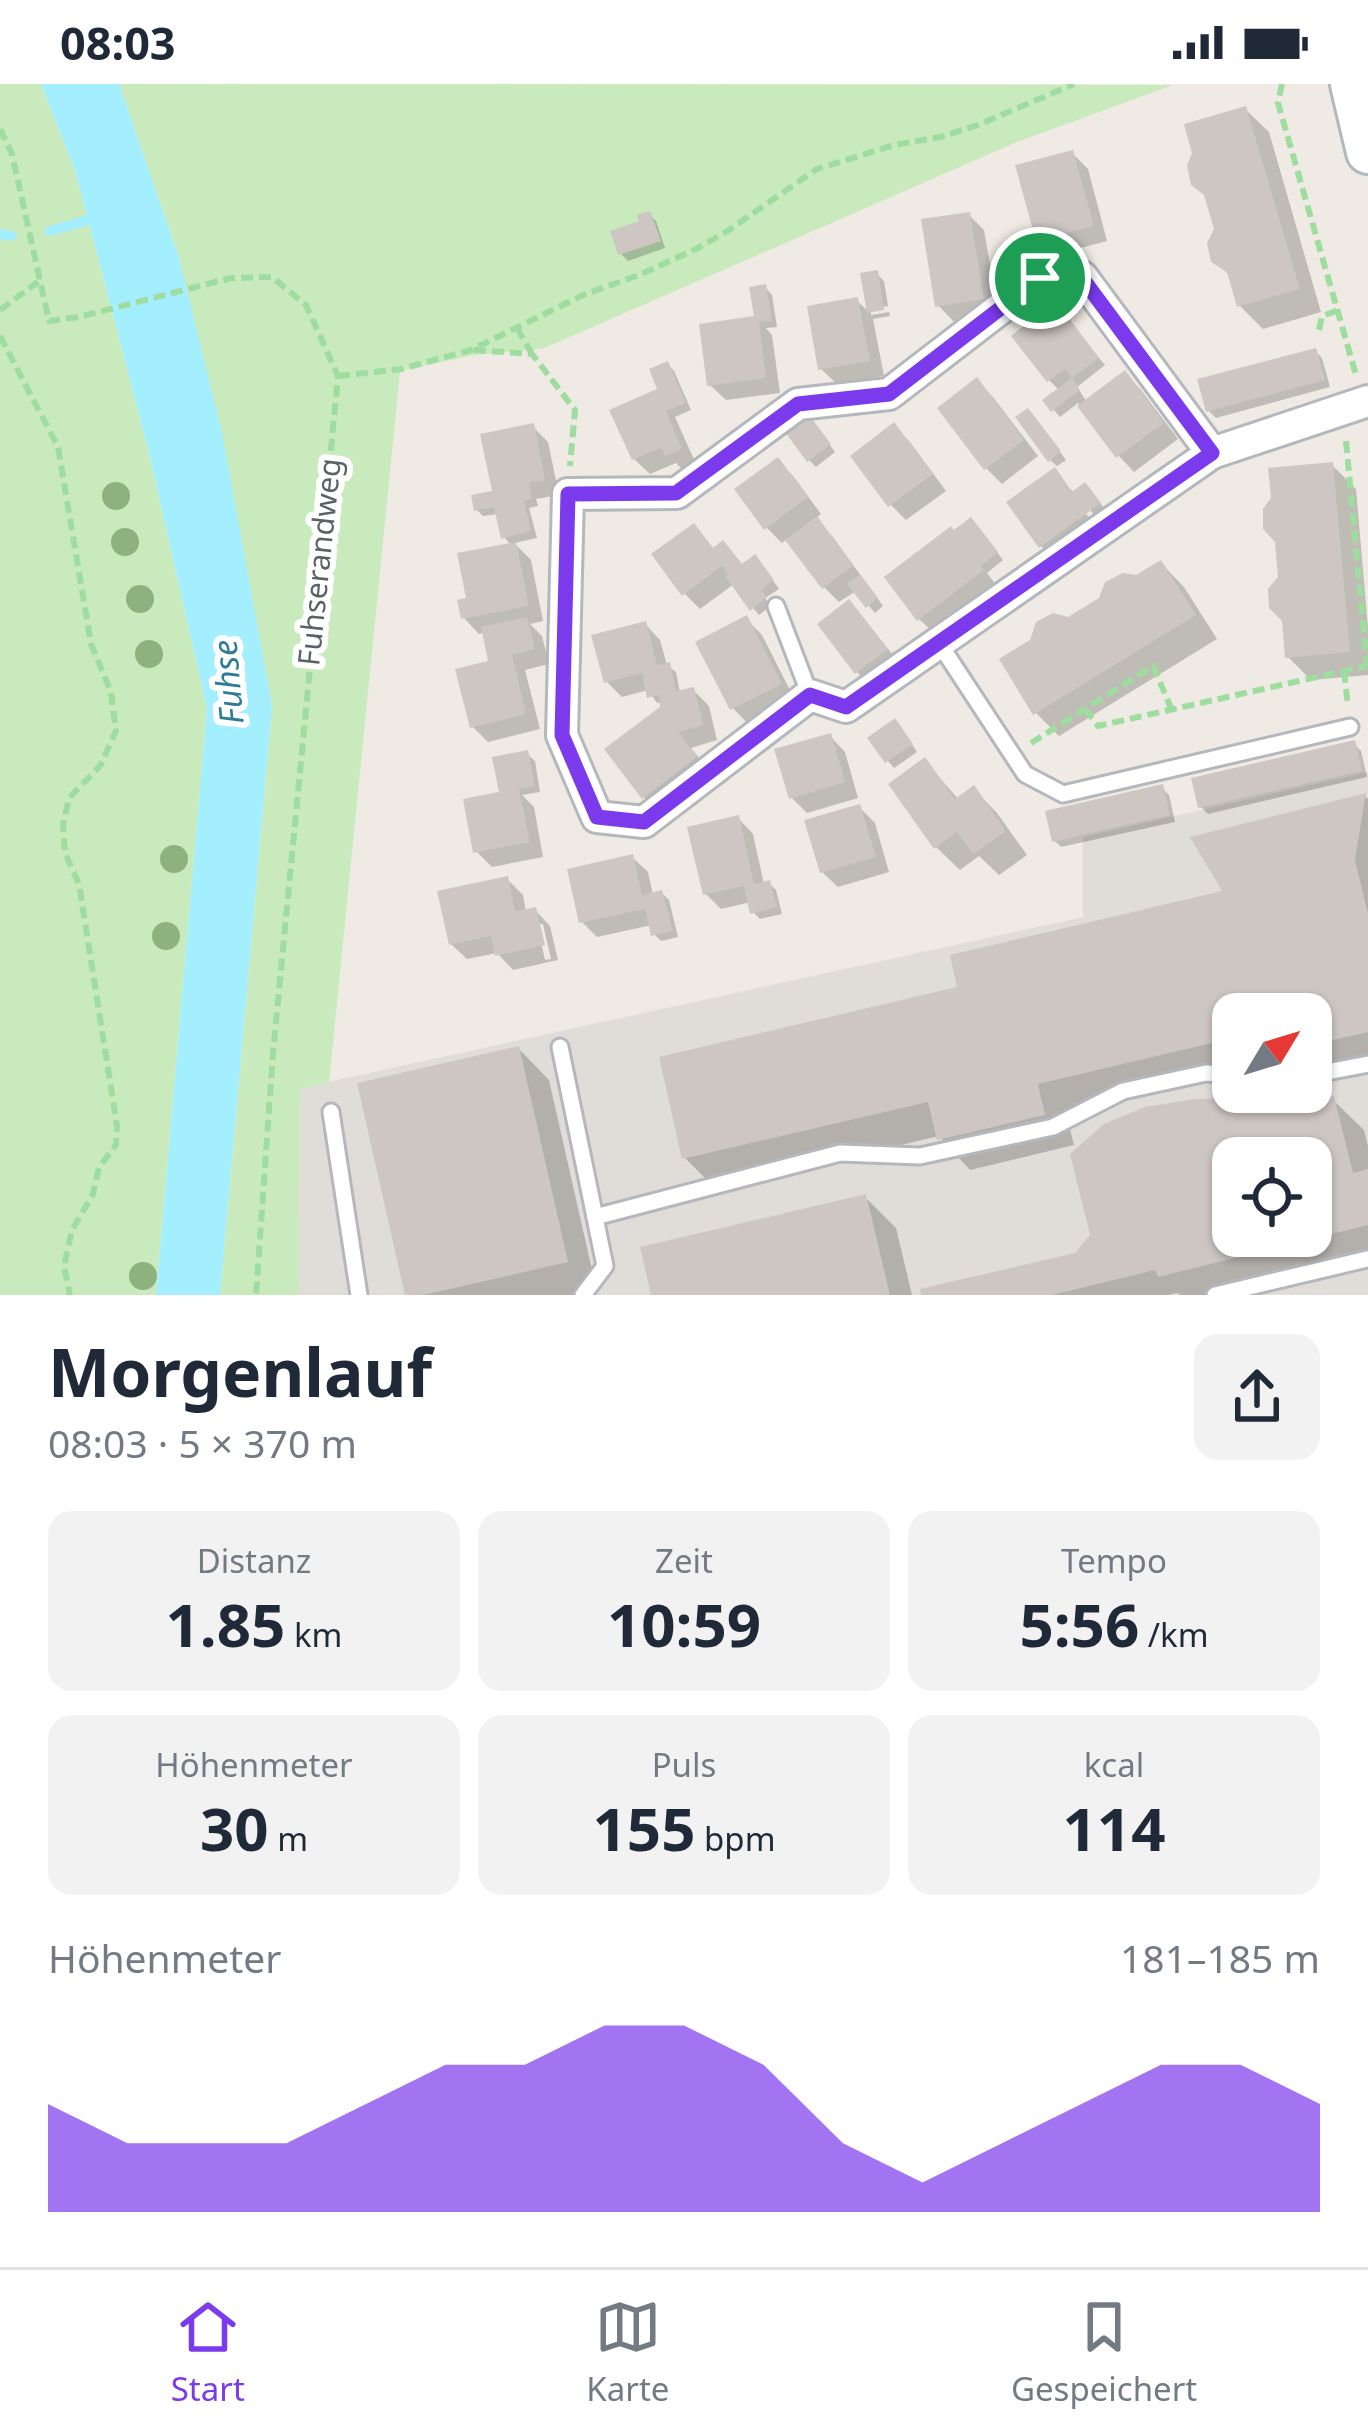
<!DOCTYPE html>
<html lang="de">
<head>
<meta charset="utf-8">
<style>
  body { margin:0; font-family:"Noto Sans",sans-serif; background:#f2f2f3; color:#1f2937; height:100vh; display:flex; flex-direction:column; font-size:45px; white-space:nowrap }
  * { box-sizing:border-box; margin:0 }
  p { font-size:39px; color:#747a83 }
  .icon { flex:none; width:66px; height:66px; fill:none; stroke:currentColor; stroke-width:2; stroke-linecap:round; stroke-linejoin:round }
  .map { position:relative; height:1211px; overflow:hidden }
  .panel { display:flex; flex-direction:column; background:#fff; flex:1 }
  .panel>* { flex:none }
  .needle { width:78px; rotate:52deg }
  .buttons { position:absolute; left:1212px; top:909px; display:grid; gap:24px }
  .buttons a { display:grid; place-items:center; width:120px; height:120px; border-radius:24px; background:#fff; box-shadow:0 3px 9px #0004; font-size:60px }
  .pin { position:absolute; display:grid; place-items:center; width:102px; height:102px; color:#fff; margin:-51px; border:6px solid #fff; border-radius:50%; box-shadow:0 3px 12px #0007 }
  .round { display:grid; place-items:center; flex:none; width:126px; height:126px; border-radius:24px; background:#f2f2f3 }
  .head { display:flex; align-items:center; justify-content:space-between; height:204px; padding:0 48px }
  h1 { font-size:66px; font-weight:700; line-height:90px }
  .stats { display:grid; grid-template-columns:repeat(3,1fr); gap:18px; height:204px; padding:12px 48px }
  .stats div { display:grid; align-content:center; border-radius:24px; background:#f2f2f3; text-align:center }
  .stats b { font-size:60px; font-weight:700 }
  .stats small { font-size:33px; font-weight:400 }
  .stats p { font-size:33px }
  .chart { height:336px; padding:24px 48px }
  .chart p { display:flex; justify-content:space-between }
  .chart svg { width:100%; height:216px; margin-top:12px; fill:#7c3aed; opacity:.7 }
  .status { display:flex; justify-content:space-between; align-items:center; height:84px; padding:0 60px; background:#fff; direction:ltr }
  .status svg { height:33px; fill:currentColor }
  .tab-bar { display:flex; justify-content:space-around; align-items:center; height:168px; border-top:3px solid #e0e1e3; background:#fff; font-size:33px; color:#747a83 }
  .tab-bar a { display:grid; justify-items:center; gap:6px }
  .tab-bar .active { color:#7c3aed }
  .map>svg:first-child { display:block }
</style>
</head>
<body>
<div class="status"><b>08:03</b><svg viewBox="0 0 49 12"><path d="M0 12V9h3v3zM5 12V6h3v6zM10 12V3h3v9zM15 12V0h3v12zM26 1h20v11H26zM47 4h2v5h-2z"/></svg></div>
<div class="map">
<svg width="1368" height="1211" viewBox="0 0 1368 1211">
  <rect width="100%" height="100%" fill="#efeae3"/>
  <path fill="#e0dcd8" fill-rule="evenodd" d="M1368,688V1211H298L300,1004L1083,833V753ZM1233,930H1311V1008H1233ZM1233,1074H1311V1152H1233Z"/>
  <g fill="#c8eabd">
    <polygon points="0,0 41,0 75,86 148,365 207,624 156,1211 0,1211"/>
    <polygon points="119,0 1173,1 1017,58 542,265 474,271 400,287 329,999 300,1005 298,1211 220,1211 272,622 179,174"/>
  </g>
  <polygon fill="#a3eeff" points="41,0 119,0 179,174 222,349 272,622 220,1211 156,1211 207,624 148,365 75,86"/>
  <g fill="#0003" fill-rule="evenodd">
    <polygon points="1245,25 1269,48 1321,228 1263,245 1240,222 1232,194 1214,176 1218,146 1208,115"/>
    <polygon points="1072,69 1088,85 1107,157 1054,171 1038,156"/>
    <polygon points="649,130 656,137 665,164 628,177 621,170"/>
    <polygon points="969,131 984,146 993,198 1022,175 1005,218 994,207 998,230 953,237 938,221"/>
    <polygon points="877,190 884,197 888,222 871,225 871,231 889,228 890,232 873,235 884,292 837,300 821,285 857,217 870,229 864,192"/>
    <polygon points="765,203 772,211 777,243 766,244 772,251 780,309 726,316 710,301 760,235"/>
    <polygon points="1055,221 1105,281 1077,303 1087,318 1125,290 1140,305 1178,355 1134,388 1119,372 1078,319 1060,333 1054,326 1060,307 1049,296"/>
    <polygon points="1315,267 1322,274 1330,303 1216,334 1209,327"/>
    <polygon points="667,280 674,287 691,326 675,333 696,380 683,386 676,379 650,390 634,375 666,318"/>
    <polygon points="977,297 992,312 1038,372 1002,400 986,384 941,324"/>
    <polygon points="1035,334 1066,376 1057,382 1050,376"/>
    <polygon points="816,342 835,368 816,383 809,376"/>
    <polygon points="894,342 909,357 946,407 906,436 891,421 854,372"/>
    <polygon points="533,343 548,358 559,411 536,415 538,422 529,424 537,454 514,459 531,476 543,537 530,540 542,552 549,580 525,586 540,645 488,658 473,643 492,579 485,548 479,550 464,534 469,516 512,462 504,453 498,430 483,432 476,425 498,408"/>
    <polygon points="778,377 793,392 821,430 815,435 832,452 883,522 875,529 856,507 839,518 824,503 788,454 782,459 767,444"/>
    <polygon points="1332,381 1356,405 1368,544 1368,591 1311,596 1288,573 1281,494"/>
    <polygon points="1054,387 1075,410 1092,408 1106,427 1097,433 1089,425 1081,425 1101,445 1057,477 1041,462"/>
    <polygon points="694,443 715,466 742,483 762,481 779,505 765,514 771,522 759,531 734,500 700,525 685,510"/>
    <polygon points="978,443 1003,476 987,489 997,502 935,550 919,535 954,450"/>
    <polygon points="1161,479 1184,503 1217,555 1059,652 1036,629 1069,536"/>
    <polygon points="746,535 762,551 795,616 748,640 733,624"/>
    <polygon points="864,535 901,581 872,603 857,588"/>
    <polygon points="645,540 660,556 667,581 676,588 680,609 693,606 709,622 717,656 691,664 711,689 659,728 644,713 663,618 657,619 648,606 622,613 607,598"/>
    <polygon points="902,645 917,668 894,684 888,677"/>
    <polygon points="830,652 845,668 858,714 807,729 791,713"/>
    <polygon points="1354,660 1361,667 1367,693 1208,730 1201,723"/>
    <polygon points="527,670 535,677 540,708 522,711 534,723 543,773 492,783 476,767 503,711"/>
    <polygon points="925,677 959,716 974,705 997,729 1027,771 999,791 979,772 960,786 936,763"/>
    <polygon points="1162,704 1169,711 1175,738 1061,763 1054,756"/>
    <polygon points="1366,713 1368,715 1368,985 1311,998 1311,930 1233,930 1233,991 1066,1030 1074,1061 970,1086 939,1052 716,1105 685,1074 961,905 1229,809 1195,755"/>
    <polygon points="859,723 875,739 889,788 838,803 822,788"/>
    <polygon points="738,734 753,750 764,800 769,799 776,806 782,830 760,835 753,828 751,818 721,825 706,810"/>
    <polygon points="632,773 648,788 653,811 662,809 669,816 678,853 661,857 654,850 652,841 597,853 582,838"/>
    <path d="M507,795L523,811L526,828L535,826L550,842L558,876L513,886L497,869L467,875L451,860ZM537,840H543L551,875L545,876Z"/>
    <polygon points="519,965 549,996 597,1208 586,1211 408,1211"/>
    <path d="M1333,1016L1364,1046L1368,1062V1179L1237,1211H1180L1177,1209L1168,1211H924L1082,1171L1298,1022ZM1233,1074H1311V1152H1233Z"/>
    <polygon points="865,1113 896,1144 912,1211 654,1211"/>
  </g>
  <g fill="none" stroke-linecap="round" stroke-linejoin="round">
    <g stroke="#a3eeff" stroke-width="10">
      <polyline points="50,147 98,133"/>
      <polyline points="0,150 11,152"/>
    </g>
  </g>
  <g fill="#cdc6c2" fill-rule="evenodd">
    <polygon points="1246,22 1300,205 1237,223 1227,188 1211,178 1207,159 1214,145 1204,111 1191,101 1187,81 1192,69 1184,40"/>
    <polygon points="1073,66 1094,142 1036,157 1015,81"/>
    <polygon points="650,127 661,157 618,171 610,147 639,137 637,131"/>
    <polygon points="970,128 984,215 935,223 921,135"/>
    <polygon points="1023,171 1034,185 996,213 994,193"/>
    <polygon points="878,186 884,226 867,229 860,189"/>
    <polygon points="766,200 772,237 759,238 766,294 707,302 699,240 754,232 749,203"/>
    <polygon points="858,213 870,277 818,286 807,222"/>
    <polygon points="1056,217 1099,274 1072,294 1065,285 1047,298 1011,252"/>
    <polygon points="1316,264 1325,296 1206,328 1197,295"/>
    <polygon points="668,277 686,319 666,327 682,365 665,372 661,364 632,376 609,326 657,305 649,285"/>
    <polygon points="1125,286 1164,339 1116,374 1077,322"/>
    <polygon points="977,293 1024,356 984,386 937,324"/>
    <polygon points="1072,294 1080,306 1051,328 1042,316"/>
    <polygon points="1028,324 1061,367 1048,378 1015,333"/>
    <polygon points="809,331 831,360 807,378 785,348"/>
    <polygon points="894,338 933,390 888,423 850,372"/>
    <polygon points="534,339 545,396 529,399 532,415 524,417 531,447 501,455 494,423 474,427 471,411 492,407 480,350"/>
    <polygon points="778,373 808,413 764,446 734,405"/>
    <polygon points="1333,378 1350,568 1285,574 1282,537 1269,524 1268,505 1278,493 1275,458 1263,445 1263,425 1271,414 1268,384"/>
    <polygon points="1055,383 1072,408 1085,398 1101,419 1039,464 1006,418"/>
    <polygon points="817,432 853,482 822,505 785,456"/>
    <polygon points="971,433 998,468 981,482 984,486 917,537 884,493 951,442 954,446"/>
    <polygon points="694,439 713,464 723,456 742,480 755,470 774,496 761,506 767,513 750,527 725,492 728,490 722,482 682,512 651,470"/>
    <polygon points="516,458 529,522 461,535 457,516 466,514 457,469"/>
    <polygon points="1161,476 1196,531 1033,631 999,575 1030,556 1036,538 1053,529 1068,533 1099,514 1105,498 1123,489 1136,491"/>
    <polygon points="860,490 878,514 866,524 847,500"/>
    <polygon points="849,515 888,565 855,590 817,540"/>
    <polygon points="747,531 782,600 730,626 695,558"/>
    <polygon points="527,533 535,565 512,571 526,630 470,644 455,585 488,577 481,543"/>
    <polygon points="646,537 657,581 670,578 676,607 694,603 703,641 679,648 697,673 642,715 604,665 660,623 659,611 647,614 642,589 604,599 591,551"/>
    <polygon points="895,634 913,660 885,679 867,654"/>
    <polygon points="831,649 845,698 789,715 774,665"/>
    <polygon points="1355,656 1362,687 1198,724 1191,694"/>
    <polygon points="528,666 535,702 519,705 530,758 473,769 463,715 499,708 492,673"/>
    <polygon points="925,673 955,715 974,701 1006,747 973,770 957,748 934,765 888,700"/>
    <polygon points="1163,700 1170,731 1052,758 1045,727"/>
    <polygon points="1366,709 1355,776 1368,830 1368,948 1311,961 1311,930 1233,930 1233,954 1038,1000 1045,1031 937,1056 928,1018 682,1075 659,973 957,903 950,871 1222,807 1190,753"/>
    <polygon points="860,720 876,773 820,789 804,736"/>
    <polygon points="739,731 754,800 770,796 777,823 750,830 744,802 703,811 687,743"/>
    <polygon points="633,770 642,811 662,806 673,847 651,852 645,825 579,839 567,785"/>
    <polygon points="508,792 515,827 536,823 545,861 495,872 491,852 449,861 437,807"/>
    <polygon points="519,962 568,1178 423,1211 405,1211 357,999"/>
    <path d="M1334,1012L1353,1089L1368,1085V1141L1158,1193L1155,1186L1052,1211H921L920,1205L1075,1169L1090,1151L1070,1070L1104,1040L1145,1023L1195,1015L1252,1014L1298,1019ZM1233,1074H1311V1152H1233Z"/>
    <polygon points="866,1110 890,1211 651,1211 640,1163"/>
  </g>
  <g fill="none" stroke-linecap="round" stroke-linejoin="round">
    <g stroke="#b4b8bc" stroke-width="21">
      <g id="lane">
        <polyline points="776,522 810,611"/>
        <polyline points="939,559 1025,690 1063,710 1350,643"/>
        <polyline points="560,963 605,1182 583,1211"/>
        <polyline points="1311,991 1368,980"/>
        <polyline points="331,1028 359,1211"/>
        <polyline points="595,1133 840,1069 920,1072 1053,1043 1123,1007 1206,989 1233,991"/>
        <polyline points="1215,1211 1367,1175"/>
      </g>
    </g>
    <g stroke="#b4b8bc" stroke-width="36">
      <polyline id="street" points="1212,369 1082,193 1040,194 889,310 798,320 677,409 568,410 562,651 597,733 644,738 810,611 846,623 1212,369 1368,317"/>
    </g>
    <g stroke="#b2b9bc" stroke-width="48">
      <polyline id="secondary" points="1352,0 1368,68"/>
    </g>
    <g stroke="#9edd9f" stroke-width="6" stroke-dasharray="12 6" stroke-linecap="butt">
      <polyline points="1282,0 1278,19 1356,291"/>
      <polyline points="0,45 12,70 49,237 79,233 231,194 272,193 306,221 338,292 273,969 256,1211"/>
      <polyline points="0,226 38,198"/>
      <polyline points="517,244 532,270"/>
      <polyline points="1319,246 1322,232 1339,226"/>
      <polyline points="0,252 58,363 91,560 111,608 116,647 100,682 69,714 63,741 65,769 79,800 117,1042 116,1061 99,1083 93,1110 72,1146 64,1182 70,1211"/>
      <polyline points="474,266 532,270 575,326 570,382"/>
      <polyline points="338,292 401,285 471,266 583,211 639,191 698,164 729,146 817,85 894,61 940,53 978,41 1074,0"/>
      <polyline points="1346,357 1367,582"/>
      <polyline points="1344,587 1348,622"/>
      <polyline points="1085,625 1098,642 1366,582"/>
      <polyline points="1031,659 1153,582 1171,624"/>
    </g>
    <use href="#lane" stroke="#fff" stroke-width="15"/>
    <use href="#street" stroke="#fff" stroke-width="30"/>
    <use href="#secondary" stroke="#fff" stroke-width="42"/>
  </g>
  <g fill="#8eb27e">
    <circle cx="116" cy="412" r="14"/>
    <circle cx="125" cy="458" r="14"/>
    <circle cx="140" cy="515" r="14"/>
    <circle cx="149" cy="570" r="14"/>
    <circle cx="174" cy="775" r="14"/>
    <circle cx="166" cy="852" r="14"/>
    <circle cx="143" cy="1192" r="14"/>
  </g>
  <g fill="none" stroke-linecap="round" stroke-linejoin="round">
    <g stroke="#fff" stroke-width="24">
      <polygon id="route" points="1040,194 1082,194 1212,369 846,623 810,611 644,738 597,733 562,651 568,410 676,409 798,320 889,310"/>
    </g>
    <use href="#route" stroke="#7c3aed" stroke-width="15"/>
  </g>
  <g text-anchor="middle" stroke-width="12" stroke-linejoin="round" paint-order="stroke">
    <g font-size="30" fill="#5b6265" stroke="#fff">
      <text transform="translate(320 478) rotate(-84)" y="10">Fuhserandweg</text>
    </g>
    <g font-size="33" font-style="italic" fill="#2d7b96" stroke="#fff">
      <text transform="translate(228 598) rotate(-95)" y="12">Fuhse</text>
    </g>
  </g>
</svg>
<div class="buttons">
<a><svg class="needle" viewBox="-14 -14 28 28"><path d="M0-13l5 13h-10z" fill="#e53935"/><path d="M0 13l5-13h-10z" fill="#747a83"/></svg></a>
<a><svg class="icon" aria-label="locate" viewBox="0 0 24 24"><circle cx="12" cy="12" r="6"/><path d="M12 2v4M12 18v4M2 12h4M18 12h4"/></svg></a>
</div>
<div class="pin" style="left:1040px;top:194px;background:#1e9e55"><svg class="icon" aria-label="arrive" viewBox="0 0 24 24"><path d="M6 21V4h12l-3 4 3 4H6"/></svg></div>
</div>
<section class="panel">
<div class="head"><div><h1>Morgenlauf</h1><p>08:03 · 5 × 370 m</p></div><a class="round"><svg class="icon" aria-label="share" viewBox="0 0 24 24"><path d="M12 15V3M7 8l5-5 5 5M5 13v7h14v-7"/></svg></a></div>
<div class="stats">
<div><p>Distanz</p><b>1.85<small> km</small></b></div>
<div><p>Zeit</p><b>10:59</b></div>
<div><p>Tempo</p><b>5:56<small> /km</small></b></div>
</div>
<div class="stats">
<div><p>Höhenmeter</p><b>30<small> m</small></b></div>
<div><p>Puls</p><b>155<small> bpm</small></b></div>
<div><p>kcal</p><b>114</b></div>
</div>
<div class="chart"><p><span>Höhenmeter</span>181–185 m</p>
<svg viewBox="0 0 160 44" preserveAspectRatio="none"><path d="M0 44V22L10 30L20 30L30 30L40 22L50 14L60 14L70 6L80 6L90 14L100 30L110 38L120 30L130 22L140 14L150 14L160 22V44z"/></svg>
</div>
</section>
<nav class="tab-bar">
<a class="active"><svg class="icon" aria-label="home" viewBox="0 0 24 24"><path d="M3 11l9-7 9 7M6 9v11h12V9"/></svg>Start</a>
<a><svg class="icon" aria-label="map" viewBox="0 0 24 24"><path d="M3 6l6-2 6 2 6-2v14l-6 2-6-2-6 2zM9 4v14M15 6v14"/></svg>Karte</a>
<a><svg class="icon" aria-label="saved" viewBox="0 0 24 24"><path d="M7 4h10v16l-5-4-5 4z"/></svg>Gespeichert</a>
</nav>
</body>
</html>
